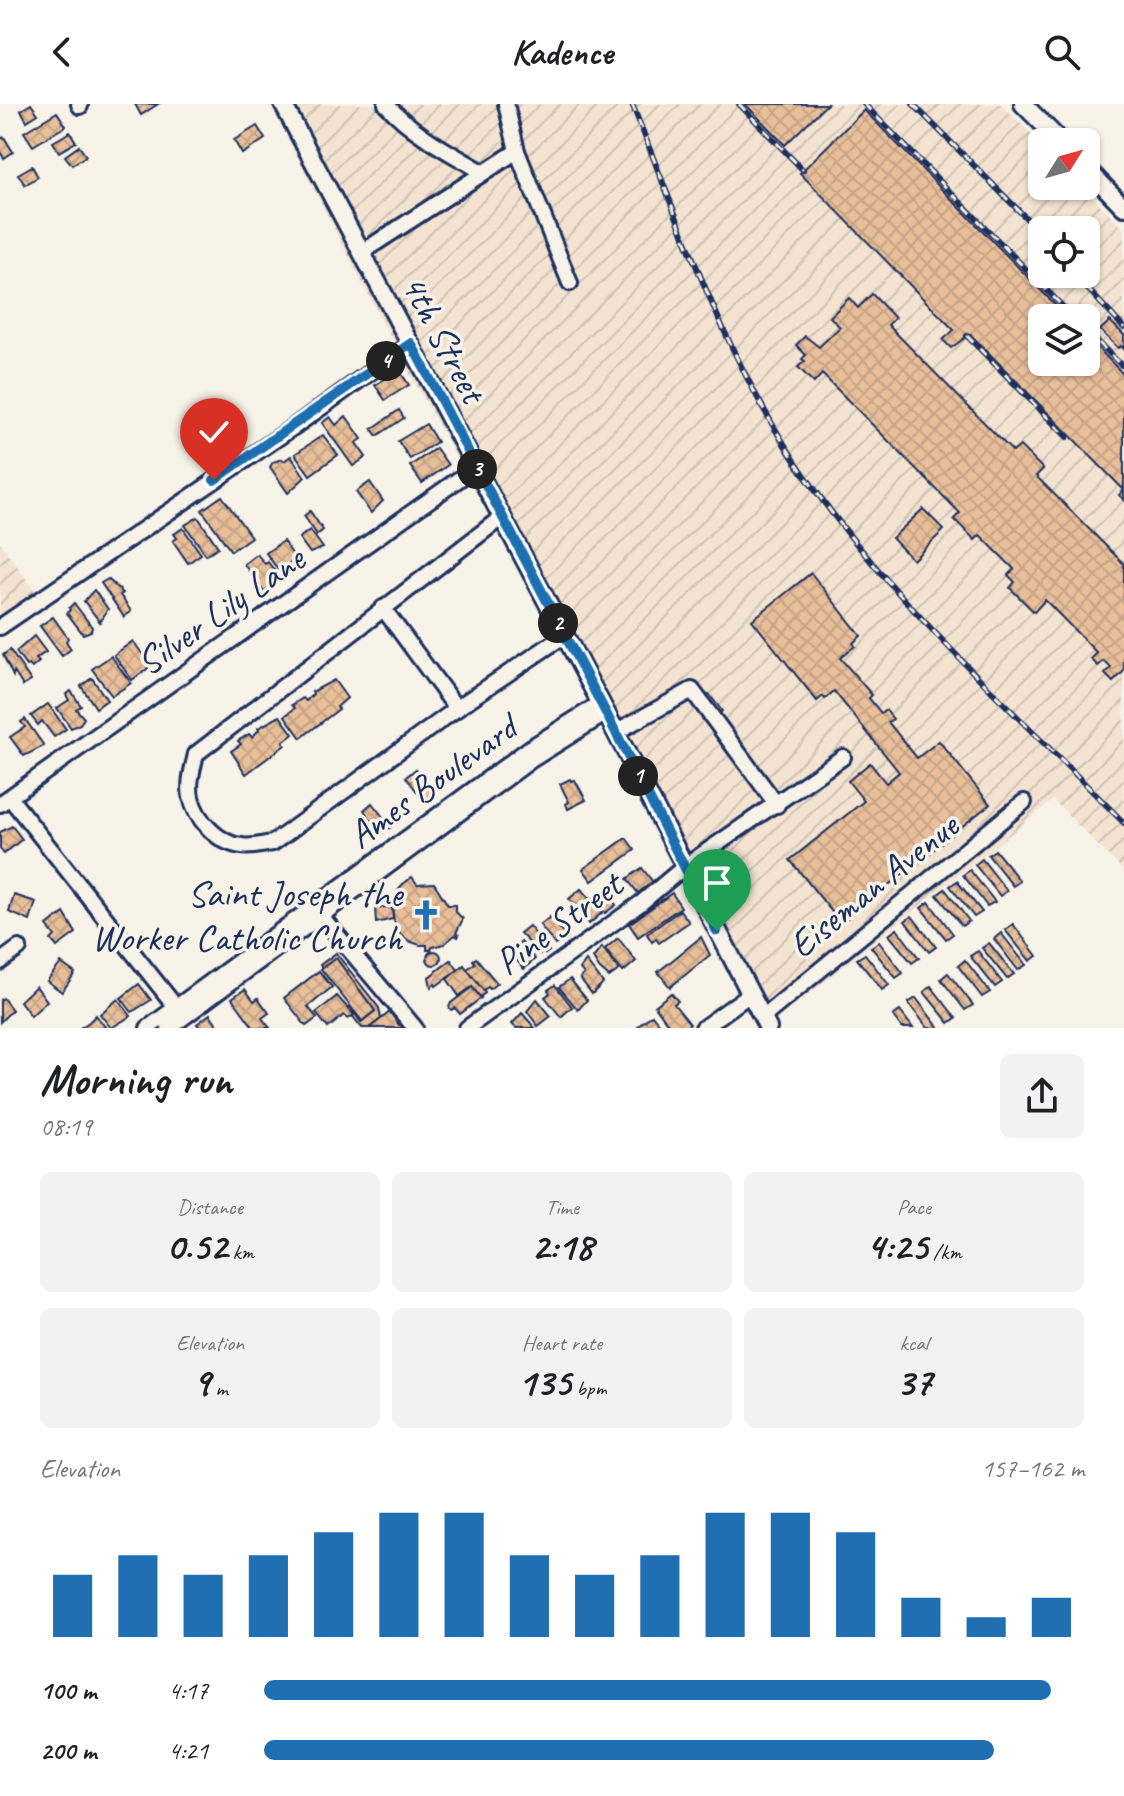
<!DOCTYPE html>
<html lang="en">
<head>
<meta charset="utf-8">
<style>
  body { margin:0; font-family:Caveat,sans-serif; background:#f2f2f2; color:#202124; height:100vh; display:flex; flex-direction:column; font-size:30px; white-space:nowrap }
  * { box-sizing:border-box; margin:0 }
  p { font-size:26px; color:#757577 }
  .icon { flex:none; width:44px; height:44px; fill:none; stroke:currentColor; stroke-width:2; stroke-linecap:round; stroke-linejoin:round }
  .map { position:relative; height:924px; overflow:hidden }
  .sheet { display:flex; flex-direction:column; background:#fff; flex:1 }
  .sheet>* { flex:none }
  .needle { width:52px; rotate:53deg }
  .buttons { position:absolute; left:1028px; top:24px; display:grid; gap:16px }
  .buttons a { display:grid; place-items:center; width:72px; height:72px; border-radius:12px; background:#fff; box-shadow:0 2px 6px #0004; font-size:40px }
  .pin { position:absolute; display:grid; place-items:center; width:68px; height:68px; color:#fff; margin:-82px -34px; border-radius:50% 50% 50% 0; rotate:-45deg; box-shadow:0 0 8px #0007 }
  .pin .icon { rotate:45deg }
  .km { position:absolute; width:40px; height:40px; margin:-20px; border-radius:50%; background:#222; color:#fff; font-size:22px; line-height:40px; text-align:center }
  .round { display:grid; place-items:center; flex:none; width:84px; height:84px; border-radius:12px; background:#f2f2f2 }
  .overview { display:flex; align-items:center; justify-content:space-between; height:136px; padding:0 40px }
  h1 { font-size:44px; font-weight:700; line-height:60px }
  .stats { display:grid; grid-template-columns:repeat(3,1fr); gap:12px; height:136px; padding:8px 40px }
  .stats div { display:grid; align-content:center; border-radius:12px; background:#f2f2f2; text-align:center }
  .stats b { font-size:40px; font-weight:700 }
  .stats small { font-size:22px; font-weight:400 }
  .stats p { font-size:22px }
  .chart { height:224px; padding:16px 40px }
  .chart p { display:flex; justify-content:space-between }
  .chart svg { width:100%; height:144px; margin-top:8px; stroke:#1f6fb2; stroke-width:6 }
  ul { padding:0 40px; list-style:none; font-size:26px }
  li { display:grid; grid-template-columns:128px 96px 1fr; align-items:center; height:60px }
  li i { height:20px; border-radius:10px; background:#1f6fb2 }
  header { display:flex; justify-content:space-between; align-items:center; height:104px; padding:0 40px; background:#fff; font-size:36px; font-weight:700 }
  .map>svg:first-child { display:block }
</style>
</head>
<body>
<header><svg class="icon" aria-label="back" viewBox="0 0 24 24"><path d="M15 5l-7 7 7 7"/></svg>Kadence<svg class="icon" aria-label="search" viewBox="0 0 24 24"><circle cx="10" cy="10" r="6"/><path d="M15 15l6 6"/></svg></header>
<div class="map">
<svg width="1124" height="924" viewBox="0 0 1124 924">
  <defs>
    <pattern id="industrial-furrows" width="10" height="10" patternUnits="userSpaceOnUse" patternTransform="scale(2)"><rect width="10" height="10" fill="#f3e3d0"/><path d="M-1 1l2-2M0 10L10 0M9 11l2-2" fill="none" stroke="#d0c3b5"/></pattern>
    <pattern id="building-cross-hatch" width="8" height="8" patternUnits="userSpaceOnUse" patternTransform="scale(2)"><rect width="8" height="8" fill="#e9bf99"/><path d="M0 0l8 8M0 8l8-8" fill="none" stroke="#c7a486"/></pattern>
  </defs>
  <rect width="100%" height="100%" fill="#f7f3e8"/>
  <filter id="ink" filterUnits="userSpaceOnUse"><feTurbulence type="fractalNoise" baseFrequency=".0125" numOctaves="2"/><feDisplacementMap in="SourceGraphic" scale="16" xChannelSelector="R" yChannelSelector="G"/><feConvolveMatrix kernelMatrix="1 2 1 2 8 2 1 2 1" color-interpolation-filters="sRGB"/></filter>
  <g filter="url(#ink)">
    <g fill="url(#industrial-furrows)" fill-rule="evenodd">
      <path d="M270,0H1001L1042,41V82H1082L1124,125V767L1053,696L765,924L607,623L400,252ZM1042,126H1086V170H1042ZM1042,214H1086V258H1042Z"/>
      <polygon points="0,438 36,488 0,513"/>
    </g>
    <g fill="url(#building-cross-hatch)" stroke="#1b2f5e" stroke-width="2">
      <polygon points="31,0 38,10 27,17 21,6"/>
      <polygon points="135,0 158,0 141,11"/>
      <polygon points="745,0 827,0 785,41"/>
      <polygon points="864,6 1068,214 1042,214 1042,258 1086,258 1086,232 1124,271 1124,396 1119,391 1124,386 970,230 951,244 943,236 954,226 800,69"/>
      <polygon points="57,8 66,22 33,42 24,28"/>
      <polygon points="257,22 265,35 242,50 234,36"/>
      <polygon points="70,28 76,38 59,48 53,38"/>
      <polygon points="4,33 13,48 4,54 0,48 0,35"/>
      <polygon points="79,42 86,52 72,61 65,52"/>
      <polygon points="32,62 38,73 25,81 18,70"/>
      <polygon points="872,190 895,214 888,221 1013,348 1020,342 1043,365 1036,372 1124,460 1124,567 1113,578 1105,570 1111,564 1104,557 1098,562 1091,555 1097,549 1045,496 1034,508 1010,484 1015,478 1008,471 1014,465 980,431 975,436 954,415 960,409 822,270 814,279 798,263 805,257 802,255 806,251 796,241 805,232 819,243 840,223 830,213 849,194 858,204"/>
      <polygon points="1110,217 1124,231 1124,245 1121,242 1118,244 1100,226"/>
      <polygon points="399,266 409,281 385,296 375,281"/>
      <polygon points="399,306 404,314 377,332 372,325"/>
      <polygon points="346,312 362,335 356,339 366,353 353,362 322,319 330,313 336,321"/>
      <polygon points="426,320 437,338 410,355 398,337"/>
      <polygon points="323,331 338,351 310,371 295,350"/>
      <polygon points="436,344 448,361 422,379 410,362"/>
      <polygon points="291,352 305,373 288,389 270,363 273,358 282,355 284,357"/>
      <polygon points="370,378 383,397 371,409 356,388"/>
      <polygon points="222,392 251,433 231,447 202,406"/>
      <polygon points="923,405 944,426 913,456 892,434"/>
      <polygon points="310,407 323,426 317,431 304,412"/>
      <polygon points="198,413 218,443 206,451 185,421"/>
      <polygon points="183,424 201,450 188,459 173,437 177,434 174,430"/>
      <polygon points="310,426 323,444 310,449 299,434"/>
      <polygon points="283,437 296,455 279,467 266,449"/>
      <polygon points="257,450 265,460 268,458 281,475 264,488 244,460"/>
      <polygon points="811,469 861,532 853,539 855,542 840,554 872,591 869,594 881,609 886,606 893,615 888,618 917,654 939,637 990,700 841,819 790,756 864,697 848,677 870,659 886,679 899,668 834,587 825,595 823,592 817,597 752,516"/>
      <polygon points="108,475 123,489 120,491 131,507 124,513 101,479"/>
      <polygon points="94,486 108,505 100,518 84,497"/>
      <polygon points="74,499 92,523 91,527 83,530 67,509 70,506 69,504"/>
      <polygon points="53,513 68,534 66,537 71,545 62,552 40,522"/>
      <polygon points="34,532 46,548 36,555 39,558 32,564 29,561 26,562 16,548"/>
      <polygon points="133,537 151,562 132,576 114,551"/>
      <polygon points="10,546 31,577 23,582 14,568 13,572 3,551"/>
      <polygon points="111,552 131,579 112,592 92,565"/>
      <polygon points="92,574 107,596 96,604 81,582"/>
      <polygon points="334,576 347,594 337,603 339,605 301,634 285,612 295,604 292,601 303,594 306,597 313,590 312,588"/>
      <polygon points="71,587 81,602 76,605 84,614 80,620 71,624 57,604 69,596 66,591"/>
      <polygon points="709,590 722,607 717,611 703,593"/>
      <polygon points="48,600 66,625 54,633 42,617 38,621 31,612"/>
      <polygon points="280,612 293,630 283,638 285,641 246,670 231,647 241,640 238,637 249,630 252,633 259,626 258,624"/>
      <polygon points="25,615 44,642 24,652 10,633 25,623 21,618"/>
      <polygon points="416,665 435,690 425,698 406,673"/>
      <polygon points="570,675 571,677 575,676 586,696 568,705 566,700 569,698 560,680"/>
      <polygon points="372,699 391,723 380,730 364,706"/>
      <polygon points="12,722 22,735 4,750 0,745 0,728"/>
      <polygon points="626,734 635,746 592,777 583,765"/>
      <polygon points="995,746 1020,777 1013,782 988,751"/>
      <polygon points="982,755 1007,787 1000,792 975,761"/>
      <polygon points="642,764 653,778 638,789 627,775"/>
      <polygon points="970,766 995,798 987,802 963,771"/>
      <polygon points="412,773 417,780 434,779 448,801 455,801 455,807 463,815 456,829 459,831 458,833 455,831 444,840 432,843 431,846 427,846 427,841 420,841 409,837 398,828 394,817 392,804 395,792 402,781"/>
      <polygon points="957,777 982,808 974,813 950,782"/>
      <polygon points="581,785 602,809 589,820 569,795"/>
      <polygon points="945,785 969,817 962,822 937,791"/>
      <polygon points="608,789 616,801 605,809 597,798"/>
      <polygon points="672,789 681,803 638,833 629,820"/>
      <polygon points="14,791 36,798 30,817 9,808"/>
      <polygon points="929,798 953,830 946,835 921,804"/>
      <polygon points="389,803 392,804 393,815 376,819 375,804"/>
      <polygon points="680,806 689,818 659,839 656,835 652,838 647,830"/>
      <polygon points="64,809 76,829 57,843 51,836 55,832 47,822"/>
      <polygon points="912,812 936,843 929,848 905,817"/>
      <polygon points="550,813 567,833 555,841 540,821"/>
      <polygon points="1013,820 1037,852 1030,857 1005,826"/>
      <polygon points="529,822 549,847 545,850 544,847 540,850 520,829"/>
      <polygon points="897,825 919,854 912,859 889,831"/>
      <polygon points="1001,829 1026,861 1018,866 994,835"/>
      <polygon points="701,833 710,851 670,883 658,868"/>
      <polygon points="618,834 636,857 623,868 605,845"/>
      <polygon points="521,838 535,855 524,865 509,847"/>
      <polygon points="879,838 903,869 896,874 871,843"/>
      <polygon points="989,839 1014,870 1007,875 982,844"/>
      <polygon points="602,843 619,866 609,873 599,864 593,854"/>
      <polygon points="978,847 1002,878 995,883 970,852"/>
      <circle cx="434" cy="854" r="7"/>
      <polygon points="336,849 379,904 381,915 369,924 362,924 347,905 350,903 361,918 375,907 336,854 322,864 320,861"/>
      <polygon points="865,850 889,881 882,886 857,855"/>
      <polygon points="336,854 375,907 362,917 321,865"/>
      <polygon points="476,854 497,879 490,885 488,883 482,887 469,869 467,865 475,859 473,856"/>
      <polygon points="451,856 458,866 436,882 435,880 431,883 429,873"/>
      <polygon points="965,856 990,888 982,893 958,862"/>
      <polygon points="586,857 603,879 592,890 580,874 584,870 580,865"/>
      <polygon points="61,859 75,869 62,888 47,877"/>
      <polygon points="464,861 485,889 480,893 472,883 459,892 447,875"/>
      <polygon points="319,867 332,883 308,903 317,914 306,922 284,894"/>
      <polygon points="948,869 973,901 965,906 941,875"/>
      <polygon points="570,875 587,896 578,906 559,883"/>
      <polygon points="139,880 151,896 132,908 121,894"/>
      <polygon points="555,881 572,903 561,913 545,893 550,889 548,886"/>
      <polygon points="36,882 47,897 31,912 20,897"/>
      <polygon points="931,882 956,914 949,919 924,888"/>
      <polygon points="472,883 481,894 460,910 455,904 451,906 449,903 451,899"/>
      <polygon points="245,885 254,897 258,894 269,909 262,914 270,924 254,924 232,894"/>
      <polygon points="671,889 678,897 674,900 690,920 684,924 671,924 655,902"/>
      <polygon points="337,892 354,911 348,915 344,911 328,924 316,909"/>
      <polygon points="3,894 12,906 0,918 0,896"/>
      <polygon points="916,894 939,924 928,924 908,899"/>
      <polygon points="118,895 131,912 111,924 100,910"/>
      <polygon points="537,895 551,912 538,922 527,907"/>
      <polygon points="900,907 913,924 902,924 893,912"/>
      <polygon points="390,908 399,921 404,918 408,924 369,924"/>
      <polygon points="522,909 535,924 516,924 512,920"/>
      <polygon points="210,910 219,923 220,924 200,924 197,920"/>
      <polygon points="96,911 106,924 80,924 89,918"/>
      <polygon points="652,911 662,924 640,924 638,922"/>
    </g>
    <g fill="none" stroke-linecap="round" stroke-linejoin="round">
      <g stroke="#1b2f5e" stroke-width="20">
        <g id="minor">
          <polyline points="79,0 80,2"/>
          <path d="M386,0C412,29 450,49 483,68"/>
          <polyline points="506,0 517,47 570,179"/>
          <polyline points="362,148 517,47"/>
          <path d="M502,413L196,650C193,664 188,679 191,693C196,716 219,740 242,742C252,744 263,740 273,739L470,595L565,531"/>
          <polyline points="383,504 457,605"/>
          <polyline points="0,523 295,322 411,239"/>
          <polyline points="616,628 692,586 777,701"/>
          <polyline points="10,694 176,903"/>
          <polyline points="0,700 476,363"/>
          <polyline points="321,812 415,924"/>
          <polyline points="0,858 19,844"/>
          <polyline points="763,913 1024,698"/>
          <polyline points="148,924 530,644 601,599"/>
          <polyline points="169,924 531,656 606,609"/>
          <polyline points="467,924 641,799 684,763 843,653"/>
          <polyline points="703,924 750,890"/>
        </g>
      </g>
      <g stroke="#1b2f5e" stroke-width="22">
        <g id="major">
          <polyline points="283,0 606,609 768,924"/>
          <polyline points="1023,0 1061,38"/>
          <polyline points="1086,64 1124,103"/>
        </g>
      </g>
      <use href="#minor" stroke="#f7f3e8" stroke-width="14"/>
      <use href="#major" stroke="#f7f3e8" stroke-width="16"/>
      <g stroke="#1b2f5e" stroke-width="6">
        <g id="rail">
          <path d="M632,0C681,122 723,247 795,357C883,490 1012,605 1124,719"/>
          <polyline points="739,0 803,66"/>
          <polyline points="864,0 1074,214"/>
          <polyline points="913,0 1042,130"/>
          <polyline points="1074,170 1124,224"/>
          <polyline points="1086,226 1121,261"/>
          <polyline points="967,232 1067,333"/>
        </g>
      </g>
      <use href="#rail" stroke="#f7f3e8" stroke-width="3" stroke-dasharray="9" stroke-linecap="butt"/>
    </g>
  </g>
  <g fill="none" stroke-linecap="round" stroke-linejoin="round" filter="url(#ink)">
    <g stroke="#fff" stroke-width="16">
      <polyline id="route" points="214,376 411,239 606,609 717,827"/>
    </g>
    <use href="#route" stroke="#1f6fb2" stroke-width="10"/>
  </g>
  <defs>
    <g id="church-bare" transform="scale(2.4)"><path d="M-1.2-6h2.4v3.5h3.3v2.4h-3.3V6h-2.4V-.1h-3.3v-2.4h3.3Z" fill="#1f6fb2" stroke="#f7f3e8" stroke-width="2.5" paint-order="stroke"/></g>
  </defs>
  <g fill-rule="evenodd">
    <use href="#church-bare" x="426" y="811"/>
  </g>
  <g text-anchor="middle" stroke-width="7" stroke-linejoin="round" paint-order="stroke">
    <g font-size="38" fill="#1b2f5e" stroke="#f7f3e8">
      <text transform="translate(444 234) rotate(62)" y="13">4th Street</text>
      <text transform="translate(220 506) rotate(-35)" y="13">Silver Lily Lane</text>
      <text transform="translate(432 677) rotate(-36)" y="13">Ames Boulevard</text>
      <text transform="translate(873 781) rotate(-39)" y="13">Eiseman Avenue</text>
      <text transform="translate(558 819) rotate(-36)" y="13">Pine Street</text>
    </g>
    <g font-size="38" fill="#1b2f5e" stroke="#f7f3e8" text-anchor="end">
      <text x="402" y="802">Saint Joseph the<tspan x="402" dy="44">Worker Catholic Church</tspan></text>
    </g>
  </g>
</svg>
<div class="buttons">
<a><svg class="needle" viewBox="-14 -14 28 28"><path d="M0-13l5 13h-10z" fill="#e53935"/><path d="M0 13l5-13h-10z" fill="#757577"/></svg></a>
<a><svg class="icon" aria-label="locate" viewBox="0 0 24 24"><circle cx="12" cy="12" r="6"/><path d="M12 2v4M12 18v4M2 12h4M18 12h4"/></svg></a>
<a><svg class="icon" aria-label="layers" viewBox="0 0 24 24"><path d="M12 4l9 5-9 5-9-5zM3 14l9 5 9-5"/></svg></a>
</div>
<div class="pin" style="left:717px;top:827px;background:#1e9e55"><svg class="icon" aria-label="arrive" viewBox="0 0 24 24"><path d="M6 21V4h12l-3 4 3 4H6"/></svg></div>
<div class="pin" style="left:214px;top:376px;background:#d93025"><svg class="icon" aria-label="check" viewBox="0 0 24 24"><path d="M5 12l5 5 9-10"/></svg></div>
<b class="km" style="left:638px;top:672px">1</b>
<b class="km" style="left:558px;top:519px">2</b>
<b class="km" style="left:477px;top:365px">3</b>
<b class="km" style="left:386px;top:257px">4</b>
</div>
<section class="sheet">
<div class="overview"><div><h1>Morning run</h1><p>08:19</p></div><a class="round"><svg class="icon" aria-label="share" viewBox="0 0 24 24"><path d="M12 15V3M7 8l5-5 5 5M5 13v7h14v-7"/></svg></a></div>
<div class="stats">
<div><p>Distance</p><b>0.52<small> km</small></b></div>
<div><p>Time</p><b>2:18</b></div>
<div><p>Pace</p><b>4:25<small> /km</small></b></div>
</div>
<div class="stats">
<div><p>Elevation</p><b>9<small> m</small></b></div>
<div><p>Heart rate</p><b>135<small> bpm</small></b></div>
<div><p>kcal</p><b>37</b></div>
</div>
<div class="chart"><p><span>Elevation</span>157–162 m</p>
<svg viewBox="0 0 160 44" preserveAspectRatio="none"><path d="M5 44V25M15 44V19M25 44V25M35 44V19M45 44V12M55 44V6M65 44V6M75 44V19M85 44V25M95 44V19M105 44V6M115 44V6M125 44V12M135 44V32M145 44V38M155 44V32"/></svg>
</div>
<ul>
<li><b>100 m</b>4:17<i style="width:96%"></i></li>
<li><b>200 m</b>4:21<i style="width:89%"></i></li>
</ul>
</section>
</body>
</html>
